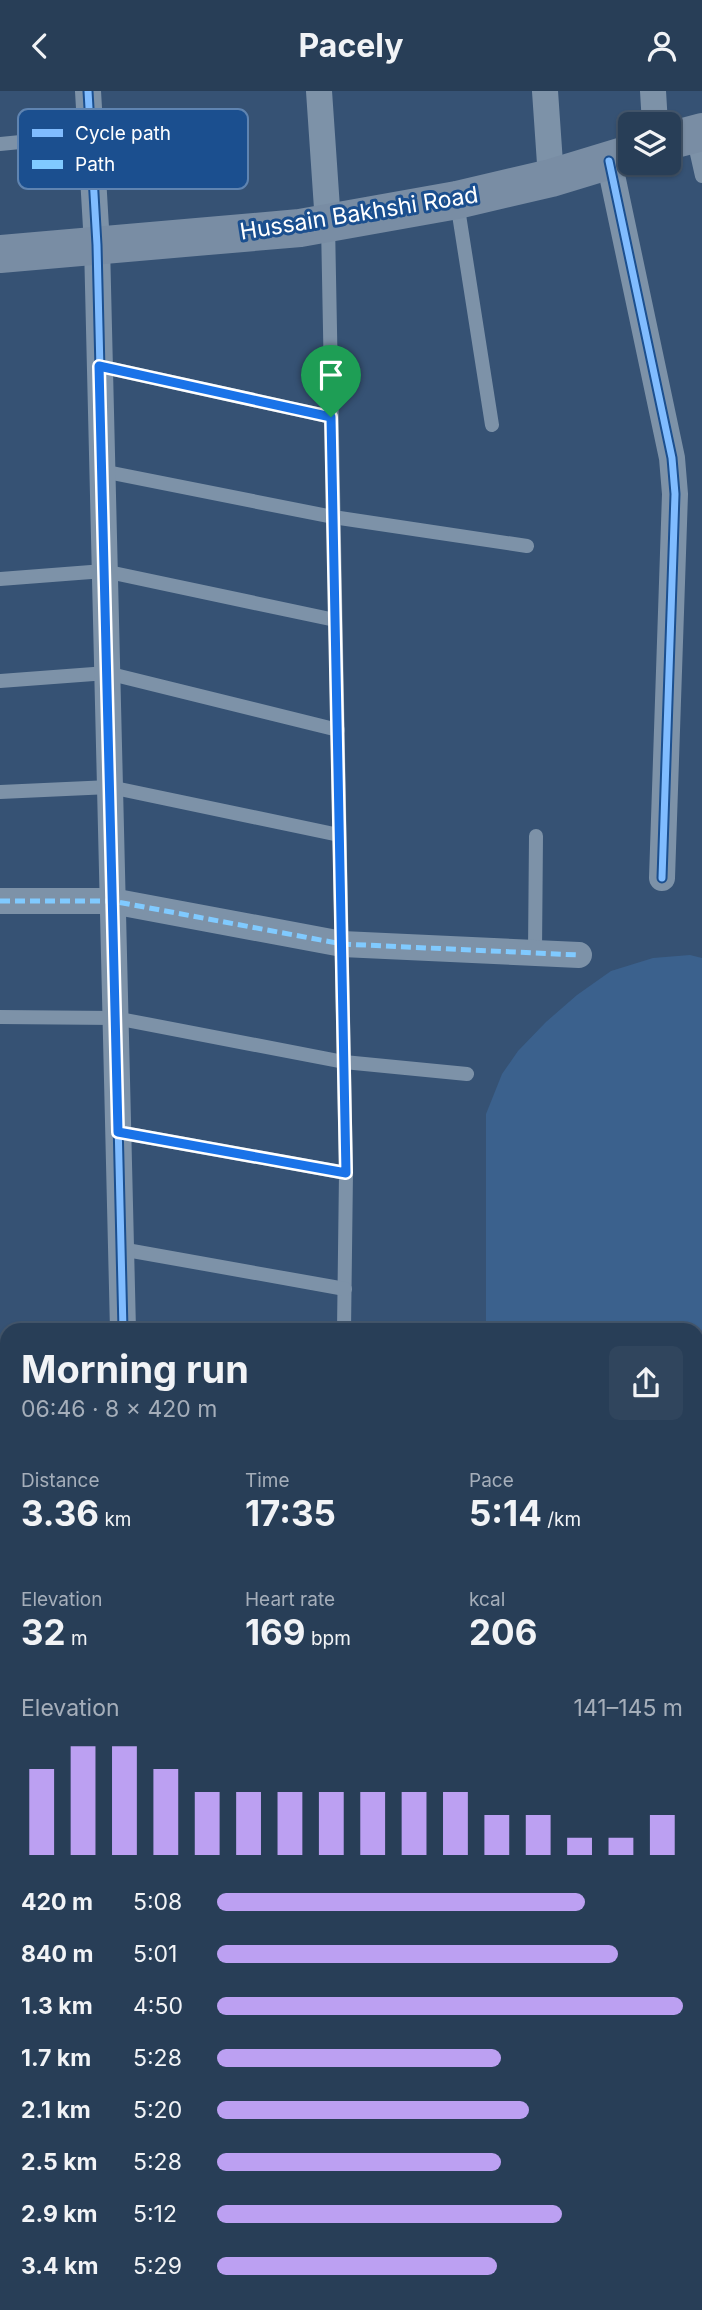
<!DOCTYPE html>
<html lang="en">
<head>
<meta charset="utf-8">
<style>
  body { margin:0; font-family:Inter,sans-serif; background:#30455d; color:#f1f3f6; height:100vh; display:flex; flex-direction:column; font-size:26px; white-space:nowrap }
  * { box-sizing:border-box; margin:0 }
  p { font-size:23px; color:#a5aeba }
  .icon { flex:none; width:38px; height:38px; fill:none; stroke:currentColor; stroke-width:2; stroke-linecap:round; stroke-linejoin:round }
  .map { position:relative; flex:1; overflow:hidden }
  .drawer { position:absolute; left:0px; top:1232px; width:704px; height:987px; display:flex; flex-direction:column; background:#283e57; border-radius:21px 21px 0 0; box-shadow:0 2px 5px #0004,0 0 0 2px #44576d }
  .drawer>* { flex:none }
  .controls { position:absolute; left:618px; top:21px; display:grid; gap:14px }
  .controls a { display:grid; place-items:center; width:63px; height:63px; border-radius:10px; background:#283e57; box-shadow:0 2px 5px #0004,0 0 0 2px #44576d; font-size:35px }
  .pin { position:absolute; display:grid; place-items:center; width:60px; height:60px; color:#fff; margin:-72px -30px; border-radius:50% 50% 50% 0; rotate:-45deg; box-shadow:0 0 7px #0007 }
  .pin .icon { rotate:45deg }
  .round { display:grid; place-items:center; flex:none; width:74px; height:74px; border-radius:10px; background:#30455d }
  .overview { display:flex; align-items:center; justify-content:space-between; height:119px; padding:0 21px }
  h1 { font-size:38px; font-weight:700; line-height:52px }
  .stats { display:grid; grid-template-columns:repeat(3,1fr); gap:10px; height:119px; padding:7px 21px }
  .stats div { display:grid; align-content:center }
  .stats b { font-size:35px; font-weight:700 }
  .stats small { font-size:19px; font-weight:400 }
  .stats p { font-size:19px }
  .chart { height:196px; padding:14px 21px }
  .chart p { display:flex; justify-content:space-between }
  .chart svg { width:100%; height:126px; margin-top:7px; stroke:#bca0f2; stroke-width:6 }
  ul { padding:0 21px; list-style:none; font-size:23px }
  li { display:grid; grid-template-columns:112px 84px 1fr; align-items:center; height:52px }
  li i { height:18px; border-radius:9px; background:#bca0f2 }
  header { display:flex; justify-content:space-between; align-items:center; height:91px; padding:0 21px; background:#283e57; font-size:32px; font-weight:700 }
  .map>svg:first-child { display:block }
</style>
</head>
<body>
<header><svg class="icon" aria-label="back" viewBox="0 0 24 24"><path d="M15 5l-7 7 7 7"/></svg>Pacely<svg class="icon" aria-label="person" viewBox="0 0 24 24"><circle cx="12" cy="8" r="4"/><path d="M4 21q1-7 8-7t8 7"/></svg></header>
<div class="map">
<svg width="702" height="2219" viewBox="0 0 702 2219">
  <rect width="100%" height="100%" fill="#365274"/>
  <polygon fill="#3b618d" points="690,864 702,867 702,2219 0,2219 0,1331 7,1331 7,2212 696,2212 696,1239 486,1239 486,1023 502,983 518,960 546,931 577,904 611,880 653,867"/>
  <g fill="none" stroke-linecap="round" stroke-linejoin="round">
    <g stroke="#7d92a8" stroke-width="14">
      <polyline points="693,45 702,85"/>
      <polyline points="0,53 91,44"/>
      <polyline points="457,111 492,334"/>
      <polyline points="328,133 346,1082 344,1239"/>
      <polyline points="99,275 331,326"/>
      <polyline points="102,380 333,426 527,455"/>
      <polyline points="0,488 104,480 335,529"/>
      <polyline points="0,590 107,582 338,639"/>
      <polyline points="0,701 110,696 339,744"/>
      <polyline points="535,860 536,745"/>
      <polyline points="0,926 115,927 344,971 467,983"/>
      <polyline points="118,1041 346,1082"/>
      <polyline points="121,1158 345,1198"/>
    </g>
    <g stroke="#7d92a8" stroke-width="26">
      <polyline points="88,0 97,154 123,1239"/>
      <polyline points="319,0 328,132"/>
      <polyline points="545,0 551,87"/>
      <polyline points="653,0 655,33"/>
      <polyline points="609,70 672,367 675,403 662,787"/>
      <polyline points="0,810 112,810 342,853 579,864"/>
    </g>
    <g stroke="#798da4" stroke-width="38">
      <polyline points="668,50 702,41"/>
      <polyline points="0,163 300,137 457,109 551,87 630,63"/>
    </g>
    <polyline stroke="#80caff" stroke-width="5" stroke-dasharray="10 5" stroke-linecap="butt" points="0,810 112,810 342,853 579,864"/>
    <g stroke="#1b4f8f" stroke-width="11">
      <g id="cycleway">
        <polyline points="88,0 97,154 123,1239"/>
        <polyline points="609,70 672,367 675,403 662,787"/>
      </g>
    </g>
    <use href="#cycleway" stroke="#80bcff" stroke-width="7"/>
  </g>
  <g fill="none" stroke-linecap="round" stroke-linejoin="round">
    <g stroke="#fff" stroke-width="14">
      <polygon id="route" points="99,275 331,326 346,1082 118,1041"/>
    </g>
    <use href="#route" stroke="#1a73e8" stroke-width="9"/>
  </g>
  <g text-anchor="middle" stroke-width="6" stroke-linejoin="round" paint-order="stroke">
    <g font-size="23" fill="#fff" stroke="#1b4f8f">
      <text transform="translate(359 122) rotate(-9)" y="8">Hussain Bakhshi Road</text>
    </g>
  </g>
  <rect x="18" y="18" width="230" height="80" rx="10" fill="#1b4f8f" stroke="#5f84b1" stroke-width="2"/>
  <rect x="32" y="38" width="31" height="8" fill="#80bcff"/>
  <rect x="32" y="69" width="31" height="9" fill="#80caff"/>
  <g font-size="19" fill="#fff">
    <text x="75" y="49">Cycle path</text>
    <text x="75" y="80">Path</text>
  </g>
</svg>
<div class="controls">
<a><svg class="icon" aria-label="layers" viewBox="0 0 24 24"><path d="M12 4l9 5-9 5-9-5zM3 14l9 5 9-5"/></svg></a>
</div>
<div class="pin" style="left:331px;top:326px;background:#1e9e55"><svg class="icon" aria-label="arrive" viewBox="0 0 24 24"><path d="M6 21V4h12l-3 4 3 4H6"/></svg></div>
<section class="drawer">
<div class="overview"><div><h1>Morning run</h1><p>06:46 · 8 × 420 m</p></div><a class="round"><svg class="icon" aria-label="share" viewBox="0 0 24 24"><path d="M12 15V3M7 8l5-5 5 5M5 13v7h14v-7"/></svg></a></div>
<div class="stats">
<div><p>Distance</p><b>3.36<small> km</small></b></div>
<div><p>Time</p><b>17:35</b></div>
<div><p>Pace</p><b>5:14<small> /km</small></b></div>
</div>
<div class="stats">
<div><p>Elevation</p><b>32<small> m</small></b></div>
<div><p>Heart rate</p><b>169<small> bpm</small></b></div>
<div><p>kcal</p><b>206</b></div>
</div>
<div class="chart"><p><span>Elevation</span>141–145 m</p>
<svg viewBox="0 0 160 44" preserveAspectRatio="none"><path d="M5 44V14M15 44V6M25 44V6M35 44V14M45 44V22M55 44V22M65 44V22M75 44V22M85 44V22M95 44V22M105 44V22M115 44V30M125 44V30M135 44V38M145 44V38M155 44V30"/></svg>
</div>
<ul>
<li><b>420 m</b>5:08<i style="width:79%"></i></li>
<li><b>840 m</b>5:01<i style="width:86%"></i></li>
<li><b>1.3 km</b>4:50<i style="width:100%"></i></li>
<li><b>1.7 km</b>5:28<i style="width:61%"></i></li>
<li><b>2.1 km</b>5:20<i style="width:67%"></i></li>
<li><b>2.5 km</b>5:28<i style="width:61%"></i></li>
<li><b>2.9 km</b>5:12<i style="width:74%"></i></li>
<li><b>3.4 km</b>5:29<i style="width:60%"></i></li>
</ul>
</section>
</div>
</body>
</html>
